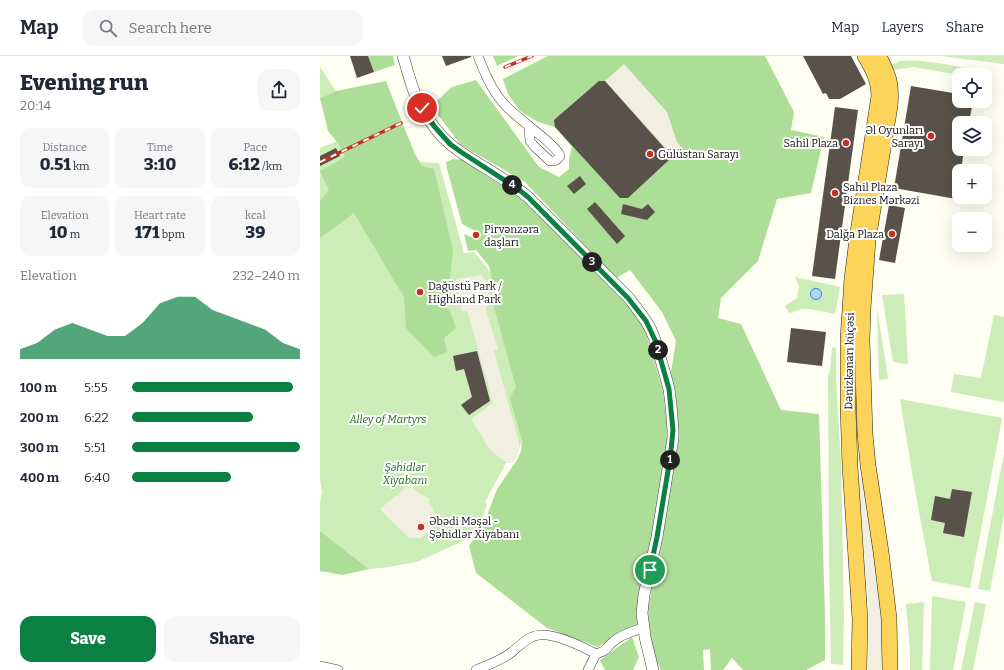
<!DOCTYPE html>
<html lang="en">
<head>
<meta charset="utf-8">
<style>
  body { margin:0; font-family:Bitter,serif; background:#f6f6f7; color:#1f2937; height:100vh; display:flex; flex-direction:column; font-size:15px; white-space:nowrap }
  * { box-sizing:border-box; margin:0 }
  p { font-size:13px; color:#747a83 }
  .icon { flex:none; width:22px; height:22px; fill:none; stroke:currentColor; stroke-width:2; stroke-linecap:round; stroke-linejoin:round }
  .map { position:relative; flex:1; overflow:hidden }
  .side { display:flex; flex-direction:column; background:#fff; width:320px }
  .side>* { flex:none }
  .tools { position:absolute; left:632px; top:12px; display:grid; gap:8px }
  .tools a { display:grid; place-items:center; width:40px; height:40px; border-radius:8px; background:#fff; box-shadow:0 4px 16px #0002; font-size:20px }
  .pin { position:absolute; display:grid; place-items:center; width:34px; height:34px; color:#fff; margin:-17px; border:2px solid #fff; border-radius:50%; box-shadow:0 1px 4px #0007 }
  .km { position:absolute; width:20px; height:20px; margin:-10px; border-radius:50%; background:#222; color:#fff; font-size:11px; line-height:20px; text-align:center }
  .round { display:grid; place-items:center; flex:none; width:42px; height:42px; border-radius:12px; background:#f6f6f7 }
  .headline { display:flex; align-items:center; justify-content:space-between; height:68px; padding:0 20px }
  h1 { font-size:22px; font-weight:800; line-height:30px }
  .figures { display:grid; grid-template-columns:repeat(3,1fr); gap:6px; height:68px; padding:4px 20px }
  .figures div { display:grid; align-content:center; border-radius:10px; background:#f6f6f7; text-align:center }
  .figures b { font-size:17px; font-weight:800 }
  .figures small { font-size:11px; font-weight:400 }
  .figures p { font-size:11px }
  .chart { height:112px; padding:8px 20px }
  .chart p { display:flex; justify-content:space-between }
  .chart svg { width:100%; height:72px; margin-top:4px; fill:#0b8043; opacity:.7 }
  .action { display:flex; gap:8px; margin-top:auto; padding:8px 20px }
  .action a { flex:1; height:46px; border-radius:12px; background:#0b8043; color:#fff; font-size:16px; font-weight:800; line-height:46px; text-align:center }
  .action a+a { background:#f6f6f7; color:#1f2937 }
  ul { padding:0 20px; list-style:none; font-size:13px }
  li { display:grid; grid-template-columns:64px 48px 1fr; align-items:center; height:30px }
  li i { height:10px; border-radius:5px; background:#0b8043 }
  header { display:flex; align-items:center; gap:24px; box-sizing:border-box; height:56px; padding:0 20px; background:#fff; border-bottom:1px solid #e0e1e3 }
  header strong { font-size:19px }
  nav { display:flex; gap:22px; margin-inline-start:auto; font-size:14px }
  .search { width:280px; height:36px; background:#f6f6f7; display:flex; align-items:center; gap:10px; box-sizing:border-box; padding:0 14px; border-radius:12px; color:#747a83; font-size:15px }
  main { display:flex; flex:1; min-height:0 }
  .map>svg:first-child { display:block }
</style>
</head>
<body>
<header>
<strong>Map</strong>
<div class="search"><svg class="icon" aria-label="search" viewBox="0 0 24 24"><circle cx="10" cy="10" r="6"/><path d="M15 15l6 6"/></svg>Search here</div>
<nav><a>Map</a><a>Layers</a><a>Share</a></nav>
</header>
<main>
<section class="side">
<div class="headline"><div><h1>Evening run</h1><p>20:14</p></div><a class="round"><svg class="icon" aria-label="share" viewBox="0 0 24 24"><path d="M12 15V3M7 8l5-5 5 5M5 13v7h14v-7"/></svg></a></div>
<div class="figures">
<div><p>Distance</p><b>0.51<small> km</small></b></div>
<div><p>Time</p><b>3:10</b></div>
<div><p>Pace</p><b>6:12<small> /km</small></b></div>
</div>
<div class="figures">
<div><p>Elevation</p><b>10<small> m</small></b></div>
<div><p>Heart rate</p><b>171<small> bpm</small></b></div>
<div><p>kcal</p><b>39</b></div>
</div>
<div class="chart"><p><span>Elevation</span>232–240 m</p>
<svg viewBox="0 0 160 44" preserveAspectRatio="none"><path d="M0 44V38L10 34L20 26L30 22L40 26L50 30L60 30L70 22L80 10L90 6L100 6L110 14L120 18L130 22L140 26L150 34L160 38V44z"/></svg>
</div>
<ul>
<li><b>100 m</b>5:55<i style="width:96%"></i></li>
<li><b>200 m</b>6:22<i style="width:72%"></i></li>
<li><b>300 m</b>5:51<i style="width:100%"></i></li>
<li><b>400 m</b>6:40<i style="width:59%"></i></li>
</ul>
<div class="action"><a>Save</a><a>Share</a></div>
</section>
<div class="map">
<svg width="684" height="614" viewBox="0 0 684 614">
  <rect width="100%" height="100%" fill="#fffef2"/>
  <g fill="#ccecb8">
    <polygon points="622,0 684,0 684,8"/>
    <path d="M581,5C601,3 622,8 641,11L640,19L593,11L573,14L571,9Z"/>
    <polygon points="0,11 16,35 0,42"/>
    <polygon points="650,12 652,13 665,19 646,19 645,16 647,13"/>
    <polygon points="79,60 99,106 119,107 144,197 154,196 182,230 196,331 204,379 194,406 186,407 165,446 167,447 161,468 143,485 97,506 61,512 49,513 0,475 0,446 2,436 0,424 0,92"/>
    <polygon points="475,221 520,231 515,258 491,253 482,253 469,257 465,250 477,242 479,230"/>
    <polygon points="584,238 588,308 573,306 562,239"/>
    <polygon points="557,251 568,323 559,324"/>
    <polygon points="674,259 684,261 684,346 631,336 634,318 661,322"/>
    <polygon points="516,291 516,323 521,407 524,560 523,609 511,608 509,505 508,319 510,315 512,292"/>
    <polygon points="580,343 682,362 650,532 612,525 595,434"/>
    <polygon points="684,397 684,458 670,535 658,533"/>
    <polygon points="612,540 646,546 633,614 610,614"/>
    <polygon points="604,546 602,614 590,614 590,594 586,548"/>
    <polygon points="655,546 666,548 653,614 641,614"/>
  </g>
  <g fill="#adde97">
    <polygon points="48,0 73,0 75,9 54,16"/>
    <polygon points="173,0 198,0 177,10"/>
    <polygon points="228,0 445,0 474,56 471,74 504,81 491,137 457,143 438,205 401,242 398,262 421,268 461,354 499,358 505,560 505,604 486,614 423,614 412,602 403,614 391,614 390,593 383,594 384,614 341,614 335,602 329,572 328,554 350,435 356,348 351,316 356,285 342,256 310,214 296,222 205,126 141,89 111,50 132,31 156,24 219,111 239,121 249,113 249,103 252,91 235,71 218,66 200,55 188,38 183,23"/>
    <polygon points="66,25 94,97 102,110 114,113 133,194 130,222 124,230 123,246 131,258 136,272 124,282 127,296 114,301 86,272 84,241 34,157 0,182 0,145 9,134 0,115 25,101 20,90 8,75 0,42 16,35"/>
    <polygon points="133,103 143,104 201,141 306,248 323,268 343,334 348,377 318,572 293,581 278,591 227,572 156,517 149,490 163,470 177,433 197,404 201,395 202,385 190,342 196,331 174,251 182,230 172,223 169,210 156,194 148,195 144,178 158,184 161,178 142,168 127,113 126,106"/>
    <polygon points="0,475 49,513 23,519 0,515"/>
    <polygon points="312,581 319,601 313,614 285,614 280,604"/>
  </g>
  <g fill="#f1efdf">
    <polygon points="304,8 347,56 357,86 362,92 350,103 348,95 285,25"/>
    <polygon points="162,219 164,224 174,229 167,239 170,249 165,251 178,293 174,295 199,386 199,395 194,406 187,407 170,394 151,363 173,347 147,254 142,256 136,223"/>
    <polygon points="538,421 543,422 559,532 561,560 562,586 561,614 548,614 549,557"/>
    <polygon points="90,428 97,436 109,442 109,446 114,455 116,463 115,468 111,474 101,482 89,482 68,462 60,453"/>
  </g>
  <circle fill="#b3d5f9" stroke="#367fd4" cx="496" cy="238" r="5.5"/>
  <g fill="#59524b">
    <polygon points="30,0 48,0 54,16 37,22"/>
    <polygon points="122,0 151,0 151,1 126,10"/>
    <polygon points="483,0 531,0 546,28 520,43 509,43 506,37 503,38"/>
    <polygon points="279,25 285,25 348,96 350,103 308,142 300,142 235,71 234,64"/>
    <polygon points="591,30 639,38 639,45 653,45 649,67 639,67 639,93 644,93 641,115 639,115 639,125 636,143 574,132"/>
    <polygon points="515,51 538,54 515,223 492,220"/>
    <polygon points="16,92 20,100 0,110 0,100"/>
    <polygon points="260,120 266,128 254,138 247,130"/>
    <polygon points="275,146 305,180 297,188 267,153"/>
    <polygon points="303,148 322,153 328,148 335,156 327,164 301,158"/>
    <polygon points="569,149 585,152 575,207 559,204"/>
    <polygon points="471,272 506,276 502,310 467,306"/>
    <polygon points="157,295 170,345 149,359 141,349 152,341 144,313 136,315 133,300"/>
    <polygon points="632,433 652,436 644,481 623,477 625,467 611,464 615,440 630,443"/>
    <polygon points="100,466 105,468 105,472 101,475 97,474 97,469"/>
  </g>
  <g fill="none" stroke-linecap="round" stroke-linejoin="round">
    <g stroke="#424242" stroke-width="10">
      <g id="minor">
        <path d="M158,0C165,18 172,35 185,49C195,61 237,89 240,100C237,105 235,105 230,105L214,90L210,85L209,71"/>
        <polyline points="0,610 18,614"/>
        <path d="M156,614C168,609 182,604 192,596C198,591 205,584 212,581C228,573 261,590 276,598C289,594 285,592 294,585C302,578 314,575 323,572"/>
        <polyline points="268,614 276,598"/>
      </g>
    </g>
    <g stroke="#424242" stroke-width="12">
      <path id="tertiary" d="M83,0C87,12 90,26 95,38C105,61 120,83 142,97C164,112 188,124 208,141L309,242L318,254L326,265L331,274L335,284L345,318L349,333L351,349L353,374V382L337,481L324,539L322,557L325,581L333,614"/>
    </g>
    <g stroke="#202020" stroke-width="16">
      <g id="trunk">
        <path d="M559,0C569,21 572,27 570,50L548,184L543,253L542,284L545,378L548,409L561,496L569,562L570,614"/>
        <path d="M539,614L540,563L530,410L528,352V283L532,223L537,183L559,40C559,25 553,13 545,0"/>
      </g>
    </g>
    <use href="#minor" stroke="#fff" stroke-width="9"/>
    <use href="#tertiary" stroke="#fff" stroke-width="11"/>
    <use href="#trunk" stroke="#fdd45a" stroke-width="15"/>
    <g stroke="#c82f1f" stroke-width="3.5">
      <g id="rail">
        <polyline points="185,11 212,0"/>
        <polyline points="0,106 81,67"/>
      </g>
    </g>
    <use href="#rail" stroke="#fff" stroke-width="2" stroke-dasharray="6" stroke-linecap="butt"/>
  </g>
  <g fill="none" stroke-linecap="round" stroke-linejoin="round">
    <g stroke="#fff" stroke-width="8">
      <polyline id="route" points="102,52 114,70 130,88 141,96 198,133 208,141 308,242 326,265 335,284 349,333 353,374 351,394 348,415 337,481 330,514"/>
    </g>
    <use href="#route" stroke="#0b8043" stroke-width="5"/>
  </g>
  <g fill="#c82f1f" stroke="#fff" stroke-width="1.5">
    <circle cx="611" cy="80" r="4"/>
    <circle cx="526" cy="87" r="4"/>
    <circle cx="330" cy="98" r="4"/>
    <circle cx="515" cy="137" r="4"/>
    <circle cx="572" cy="178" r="4"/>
    <circle cx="156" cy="179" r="4"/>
    <circle cx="100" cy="236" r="4"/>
    <circle cx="101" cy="471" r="4"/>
  </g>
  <g text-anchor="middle" stroke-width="4" stroke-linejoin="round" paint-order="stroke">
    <g font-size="11" fill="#0f0f0f" stroke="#fff" text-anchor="start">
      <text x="603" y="78" text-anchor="end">Əl Oyunları<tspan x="603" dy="13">Sarayı</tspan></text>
      <text x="518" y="91" text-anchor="end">Sahil Plaza</text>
      <text x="338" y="102">Gülüstan Sarayı</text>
      <text x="523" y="135">Sahil Plaza<tspan x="523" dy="13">Biznes Mərkəzi</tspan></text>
      <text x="164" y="177">Pirvənzəra<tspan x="164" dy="13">daşları</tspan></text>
      <text x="564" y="182" text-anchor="end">Dalğa Plaza</text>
      <text x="108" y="234">Dağüstü Park /<tspan x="108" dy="13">Highland Park</tspan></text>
      <text x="109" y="469">Əbədi Məşəl -<tspan x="109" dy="13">Şəhidlər Xiyabanı</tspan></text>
    </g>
    <g font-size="11" fill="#0f0f0f" stroke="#fff">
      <text transform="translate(529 305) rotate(-89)" y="4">Dənizkənarı küçəsi</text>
    </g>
    <g font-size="11" font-style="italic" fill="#206c1b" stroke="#fff">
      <text x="68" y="367">Alley of Martyrs</text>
      <text x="85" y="415">Şəhidlər<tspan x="85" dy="13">Xiyabanı</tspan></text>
    </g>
  </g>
</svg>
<div class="tools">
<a><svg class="icon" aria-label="locate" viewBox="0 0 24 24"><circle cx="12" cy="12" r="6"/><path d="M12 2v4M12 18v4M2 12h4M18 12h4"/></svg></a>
<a><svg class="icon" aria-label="layers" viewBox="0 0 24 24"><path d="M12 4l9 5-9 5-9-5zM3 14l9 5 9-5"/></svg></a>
<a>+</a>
<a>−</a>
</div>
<div class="pin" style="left:330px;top:514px;background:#1e9e55"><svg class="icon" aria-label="arrive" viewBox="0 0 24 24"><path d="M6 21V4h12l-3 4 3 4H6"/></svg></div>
<div class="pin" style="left:102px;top:52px;background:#d93025"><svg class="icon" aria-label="check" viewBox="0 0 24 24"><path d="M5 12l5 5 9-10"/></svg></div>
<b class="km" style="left:350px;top:404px">1</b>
<b class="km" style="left:338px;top:294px">2</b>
<b class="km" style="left:272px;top:206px">3</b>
<b class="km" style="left:192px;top:129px">4</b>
</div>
</main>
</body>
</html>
